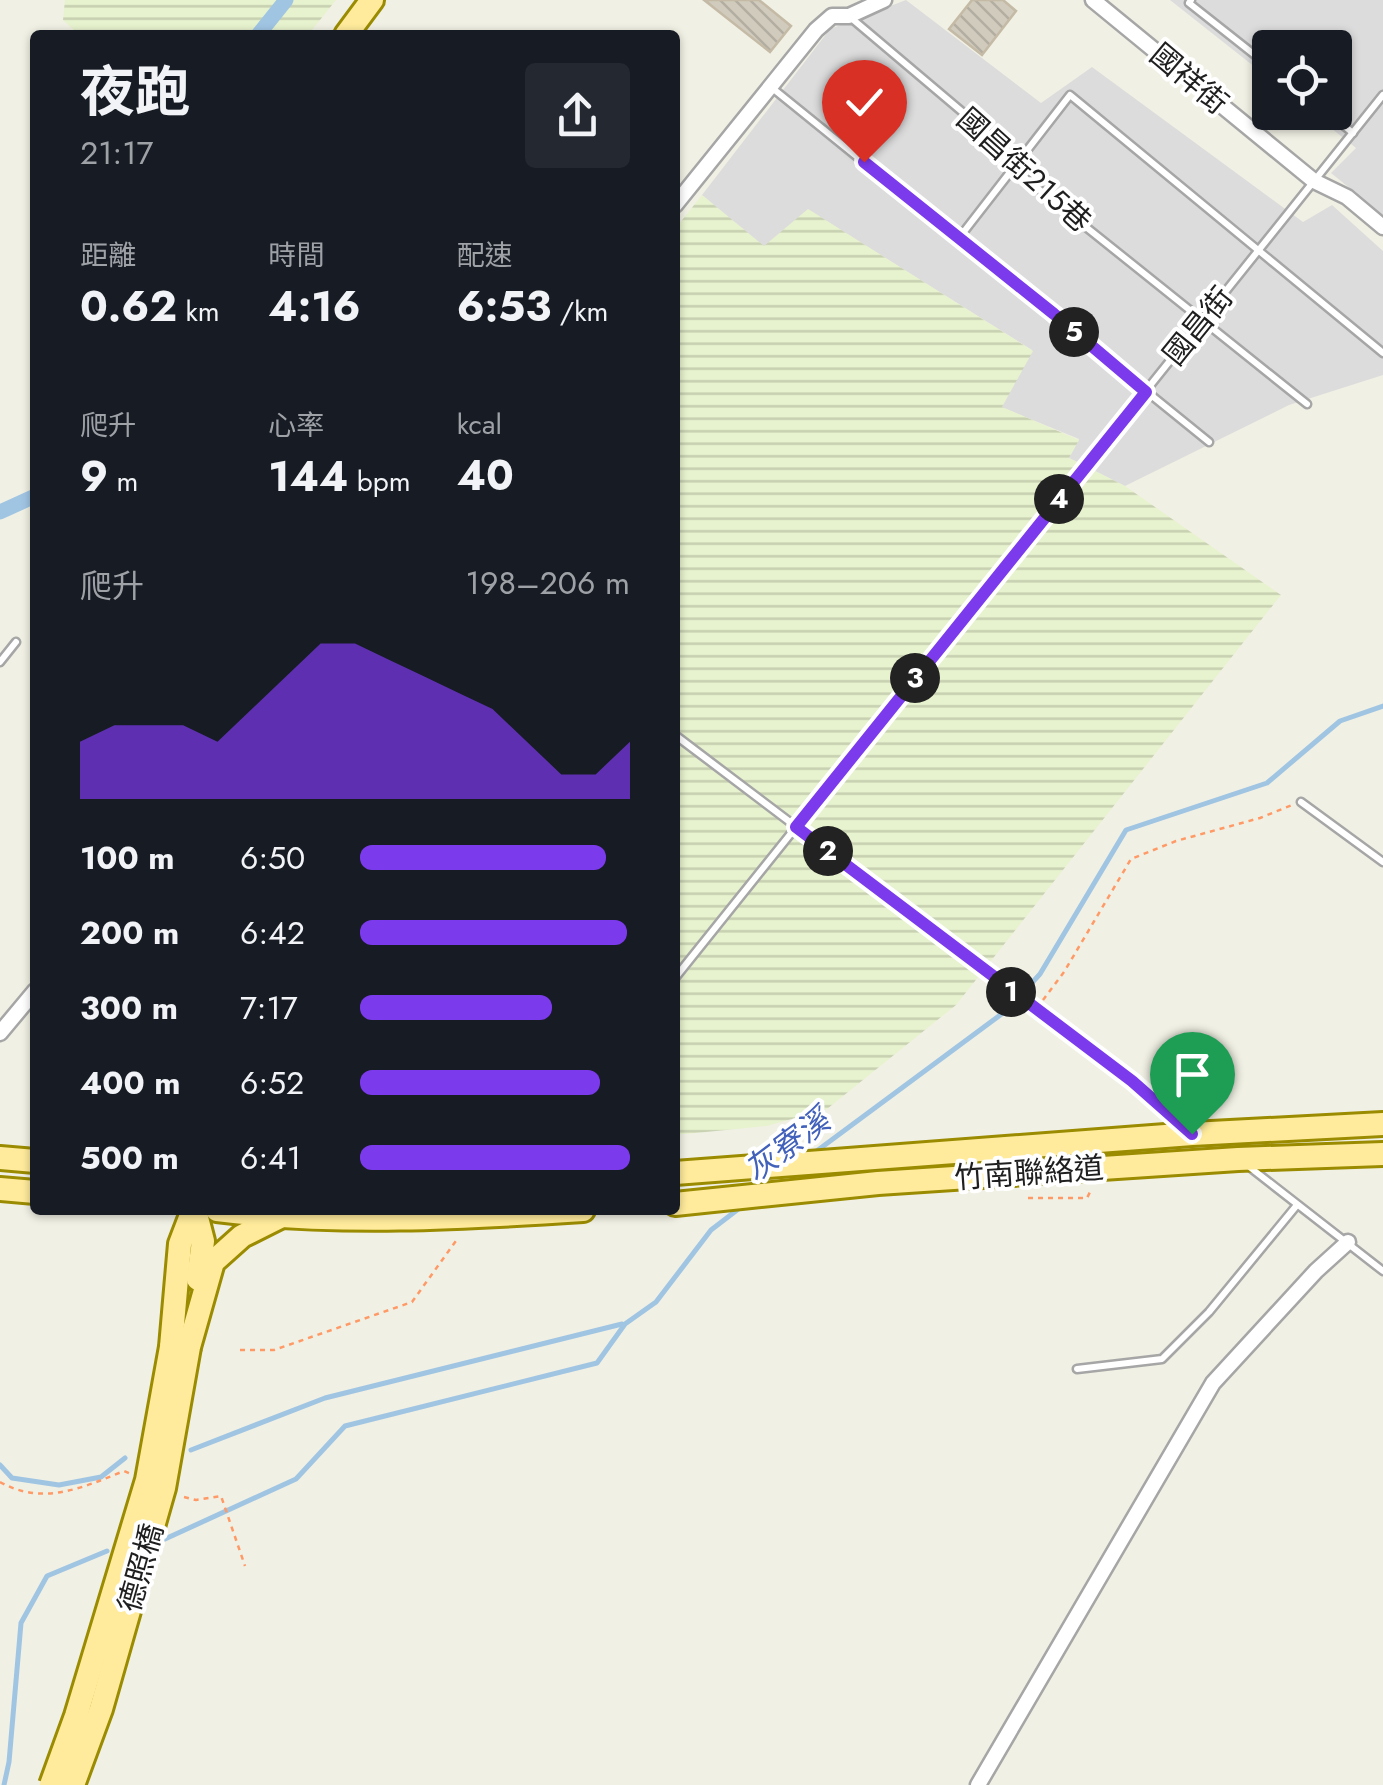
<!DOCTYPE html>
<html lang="zh-TW">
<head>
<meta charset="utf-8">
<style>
  body { margin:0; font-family:Jost,"Noto Sans TC",sans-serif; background:#242831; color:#f1f3f6; height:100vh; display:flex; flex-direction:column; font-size:38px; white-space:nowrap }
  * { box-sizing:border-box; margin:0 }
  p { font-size:32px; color:#9ea1a6 }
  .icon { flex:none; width:55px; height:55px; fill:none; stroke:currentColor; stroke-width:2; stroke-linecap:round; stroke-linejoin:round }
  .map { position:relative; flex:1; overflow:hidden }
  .details { position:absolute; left:30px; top:30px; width:650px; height:1185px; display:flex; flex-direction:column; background:#171b24; border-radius:10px; box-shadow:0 2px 8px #0004 }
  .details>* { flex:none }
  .fabs { position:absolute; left:1252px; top:30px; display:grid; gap:20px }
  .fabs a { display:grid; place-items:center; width:100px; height:100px; border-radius:10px; background:#171b24; box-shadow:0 2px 8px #0004; font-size:50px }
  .pin { position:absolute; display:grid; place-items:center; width:85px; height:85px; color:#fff; margin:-102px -42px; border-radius:50% 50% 50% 0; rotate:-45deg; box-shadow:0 0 10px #0007 }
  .pin .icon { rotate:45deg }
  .km { position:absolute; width:50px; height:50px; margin:-25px; border-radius:50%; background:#222; color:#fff; font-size:28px; line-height:50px; text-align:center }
  .round { display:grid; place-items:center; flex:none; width:105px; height:105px; border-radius:10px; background:#242831 }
  .head { display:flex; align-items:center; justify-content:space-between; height:170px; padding:0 50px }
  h1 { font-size:55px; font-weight:700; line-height:75px }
  .figures { display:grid; grid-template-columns:repeat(3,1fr); gap:15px; height:170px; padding:10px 50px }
  .figures div { display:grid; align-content:center }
  .figures b { font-size:42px; font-weight:700 }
  .figures small { font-size:28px; font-weight:400 }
  .figures p { font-size:28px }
  .chart { height:280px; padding:20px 50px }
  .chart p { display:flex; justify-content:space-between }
  .chart svg { width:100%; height:180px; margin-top:10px; fill:#7c3aed; opacity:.7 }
  ul { padding:0 50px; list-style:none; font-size:32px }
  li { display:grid; grid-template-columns:160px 120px 1fr; align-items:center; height:75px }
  li i { height:25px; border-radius:12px; background:#7c3aed }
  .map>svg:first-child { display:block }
</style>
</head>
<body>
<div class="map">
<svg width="1383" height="1785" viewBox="0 0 1383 1785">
  <defs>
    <pattern id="farmland-rules" width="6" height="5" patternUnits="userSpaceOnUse" patternTransform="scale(2.5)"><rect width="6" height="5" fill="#e7f2ce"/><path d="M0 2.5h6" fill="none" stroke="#c6cfb0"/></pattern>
    <pattern id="building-back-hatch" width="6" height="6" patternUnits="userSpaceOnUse" patternTransform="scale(2.5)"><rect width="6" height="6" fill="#d1cbbd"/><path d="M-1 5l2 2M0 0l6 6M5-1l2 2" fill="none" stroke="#b3aea2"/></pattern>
  </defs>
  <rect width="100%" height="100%" fill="#f1f0e4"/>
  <g fill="#dddcdc">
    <polygon points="906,0 1041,103 1092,67 1303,222 1332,205 1383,251 1383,375 1289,405 1125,486 1069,458 1079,439 1001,407 1032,350 809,210 764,247 702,195 830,29"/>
    <polygon points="1170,0 1383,0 1383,215 1331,173 1356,148 1312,113 1335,112 1335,48 1270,48 1270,79"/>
  </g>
  <g fill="url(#farmland-rules)">
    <polygon points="65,0 336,0 308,35 79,35 63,20"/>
    <polygon points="702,195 764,246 808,209 1033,351 1002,407 1079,440 1069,458 1125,486 1281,595 956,1005 827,1109 767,1126 675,1135 675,229"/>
  </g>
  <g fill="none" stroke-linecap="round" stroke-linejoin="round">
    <g stroke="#a0c5e3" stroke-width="5">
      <polyline points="814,1153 1007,1010 1040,974 1126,830 1267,783 1340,721 1383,706"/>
      <polyline points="191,1450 325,1398 622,1324"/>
      <polyline points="0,1465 12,1478 59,1485 101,1477 125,1458"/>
      <polyline points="165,1539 296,1479 345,1426 597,1363 625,1324 656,1302 711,1230 741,1207"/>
      <polyline points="4,1785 9,1762 21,1623 47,1576 107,1551"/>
    </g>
    <g stroke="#a0c5e3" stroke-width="15">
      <polyline points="258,35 286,0"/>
      <polyline points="0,512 35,496"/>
    </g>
  </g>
  <g fill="url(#building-back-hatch)" stroke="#c4baa5" stroke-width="2.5">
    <polygon points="704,0 759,0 791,26 770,52"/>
    <polygon points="972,0 1003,0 1016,11 982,55 949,29"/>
  </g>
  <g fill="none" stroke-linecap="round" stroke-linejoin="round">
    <g stroke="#a6a6a6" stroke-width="11">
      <g id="lane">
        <polyline points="1191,0 1189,3 1270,67"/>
        <polyline points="850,17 1005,148 1026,179 1307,404"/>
        <polyline points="771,87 1209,442"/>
        <polyline points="1327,112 1353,133"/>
        <polyline points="959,238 1070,95 1383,353"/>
        <polyline points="0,662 16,642"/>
        <polyline points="675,735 1132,1081 1185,1128"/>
        <polyline points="1301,802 1383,862"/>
        <polyline points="675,978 1383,95"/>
        <polyline points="1247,1165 1383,1271"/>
        <polyline points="1077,1369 1162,1359 1209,1312 1297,1205"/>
      </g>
    </g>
    <g stroke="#a6a6a6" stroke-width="19">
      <g id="street">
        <polyline points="1093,0 1314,181 1347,197 1383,227"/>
        <polyline points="675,205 816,30 832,16 849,16 884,0"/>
        <polyline points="0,1033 35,991"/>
        <polyline points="978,1785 1213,1383 1316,1271 1348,1242"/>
      </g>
    </g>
    <g stroke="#9a8b00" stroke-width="28">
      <g id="primary">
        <polyline points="346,35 372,0"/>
        <polyline points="0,1158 35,1161"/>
        <polyline points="675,1173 1192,1134 1383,1124"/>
        <polyline points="0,1189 35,1192"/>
        <polyline points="675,1204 878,1183 1238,1159 1383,1154"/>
        <polyline points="195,1210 203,1241 198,1279"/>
        <path d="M217,1210C337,1225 462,1218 583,1210"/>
        <polyline points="171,1347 180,1244 193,1210"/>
        <polyline points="189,1347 213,1262 242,1236 278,1218"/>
      </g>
    </g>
    <g stroke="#ff9a67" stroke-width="2.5" stroke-dasharray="5 5" stroke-linecap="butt">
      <polyline points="1043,1000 1064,972 1131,859 1176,841 1260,818 1292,805"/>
      <polyline points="1028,1198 1087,1198 1091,1190"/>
      <polyline points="240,1350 274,1350 412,1302 458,1238"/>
      <path d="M0,1482C43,1506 82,1488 124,1471L131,1474"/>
      <polyline points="184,1497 196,1500 221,1496 245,1566"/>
    </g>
    <use href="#lane" stroke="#fff" stroke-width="6"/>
    <use href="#street" stroke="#fff" stroke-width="14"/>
    <use href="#primary" stroke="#ffeb9b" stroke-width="22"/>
    <g stroke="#9a8b00" stroke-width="28" stroke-linecap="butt">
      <g id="primary-bridge">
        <polyline points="51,1785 76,1716 147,1480 171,1347"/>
        <polyline points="73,1785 101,1709 164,1488 189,1347"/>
      </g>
    </g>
    <use href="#primary-bridge" stroke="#ffeb9b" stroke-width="22"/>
  </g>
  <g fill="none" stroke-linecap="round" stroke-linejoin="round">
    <g stroke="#fff" stroke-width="20">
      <polyline id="route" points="864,162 1054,314 1146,392 796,827 1132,1081 1192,1134"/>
    </g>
    <use href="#route" stroke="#7c3aed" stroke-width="12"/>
  </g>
  <g text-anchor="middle" stroke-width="8" stroke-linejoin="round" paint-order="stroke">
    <g font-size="30" fill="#1f1f1f" stroke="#fff">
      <text transform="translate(1189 79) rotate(40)" y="10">國祥街</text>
      <text transform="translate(1024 170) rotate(42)" y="10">國昌街215巷</text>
      <text transform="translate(1198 326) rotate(-51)" y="10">國昌街</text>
      <text transform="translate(1029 1173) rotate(-4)" y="10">竹南聯絡道</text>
      <text transform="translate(141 1568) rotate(-74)" y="10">德照橋</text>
    </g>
    <g font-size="32" font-style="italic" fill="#4161ba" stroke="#fff">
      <text transform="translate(787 1145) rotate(-37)" y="11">灰寮溪</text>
    </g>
  </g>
</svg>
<div class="fabs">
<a><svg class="icon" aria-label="locate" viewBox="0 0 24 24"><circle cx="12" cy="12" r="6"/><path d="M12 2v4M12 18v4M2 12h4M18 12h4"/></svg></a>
</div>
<div class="pin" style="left:1192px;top:1134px;background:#1e9e55"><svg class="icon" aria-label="arrive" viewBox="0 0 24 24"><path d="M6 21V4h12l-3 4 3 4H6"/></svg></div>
<div class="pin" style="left:864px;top:162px;background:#d93025"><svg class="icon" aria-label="check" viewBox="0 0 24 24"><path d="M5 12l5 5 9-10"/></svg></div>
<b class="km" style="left:1011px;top:992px">1</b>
<b class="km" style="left:828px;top:851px">2</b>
<b class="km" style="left:915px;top:678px">3</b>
<b class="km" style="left:1059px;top:499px">4</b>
<b class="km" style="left:1074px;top:332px">5</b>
<section class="details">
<div class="head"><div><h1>夜跑</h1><p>21:17</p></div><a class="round"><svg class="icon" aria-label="share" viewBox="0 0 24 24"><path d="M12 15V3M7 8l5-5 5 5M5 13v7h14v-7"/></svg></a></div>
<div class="figures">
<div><p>距離</p><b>0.62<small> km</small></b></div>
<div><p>時間</p><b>4:16</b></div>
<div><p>配速</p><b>6:53<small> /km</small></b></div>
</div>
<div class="figures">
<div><p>爬升</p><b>9<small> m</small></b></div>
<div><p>心率</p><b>144<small> bpm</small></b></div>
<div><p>kcal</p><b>40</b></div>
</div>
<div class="chart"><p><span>爬升</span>198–206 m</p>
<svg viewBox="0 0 160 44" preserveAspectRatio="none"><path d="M0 44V30L10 26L20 26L30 26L40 30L50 22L60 14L70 6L80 6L90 10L100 14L110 18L120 22L130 30L140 38L150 38L160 30V44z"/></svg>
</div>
<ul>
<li><b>100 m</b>6:50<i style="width:91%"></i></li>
<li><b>200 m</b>6:42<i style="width:99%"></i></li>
<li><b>300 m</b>7:17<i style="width:71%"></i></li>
<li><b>400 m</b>6:52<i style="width:89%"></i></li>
<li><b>500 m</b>6:41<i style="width:100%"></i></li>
</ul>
</section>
</div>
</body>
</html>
